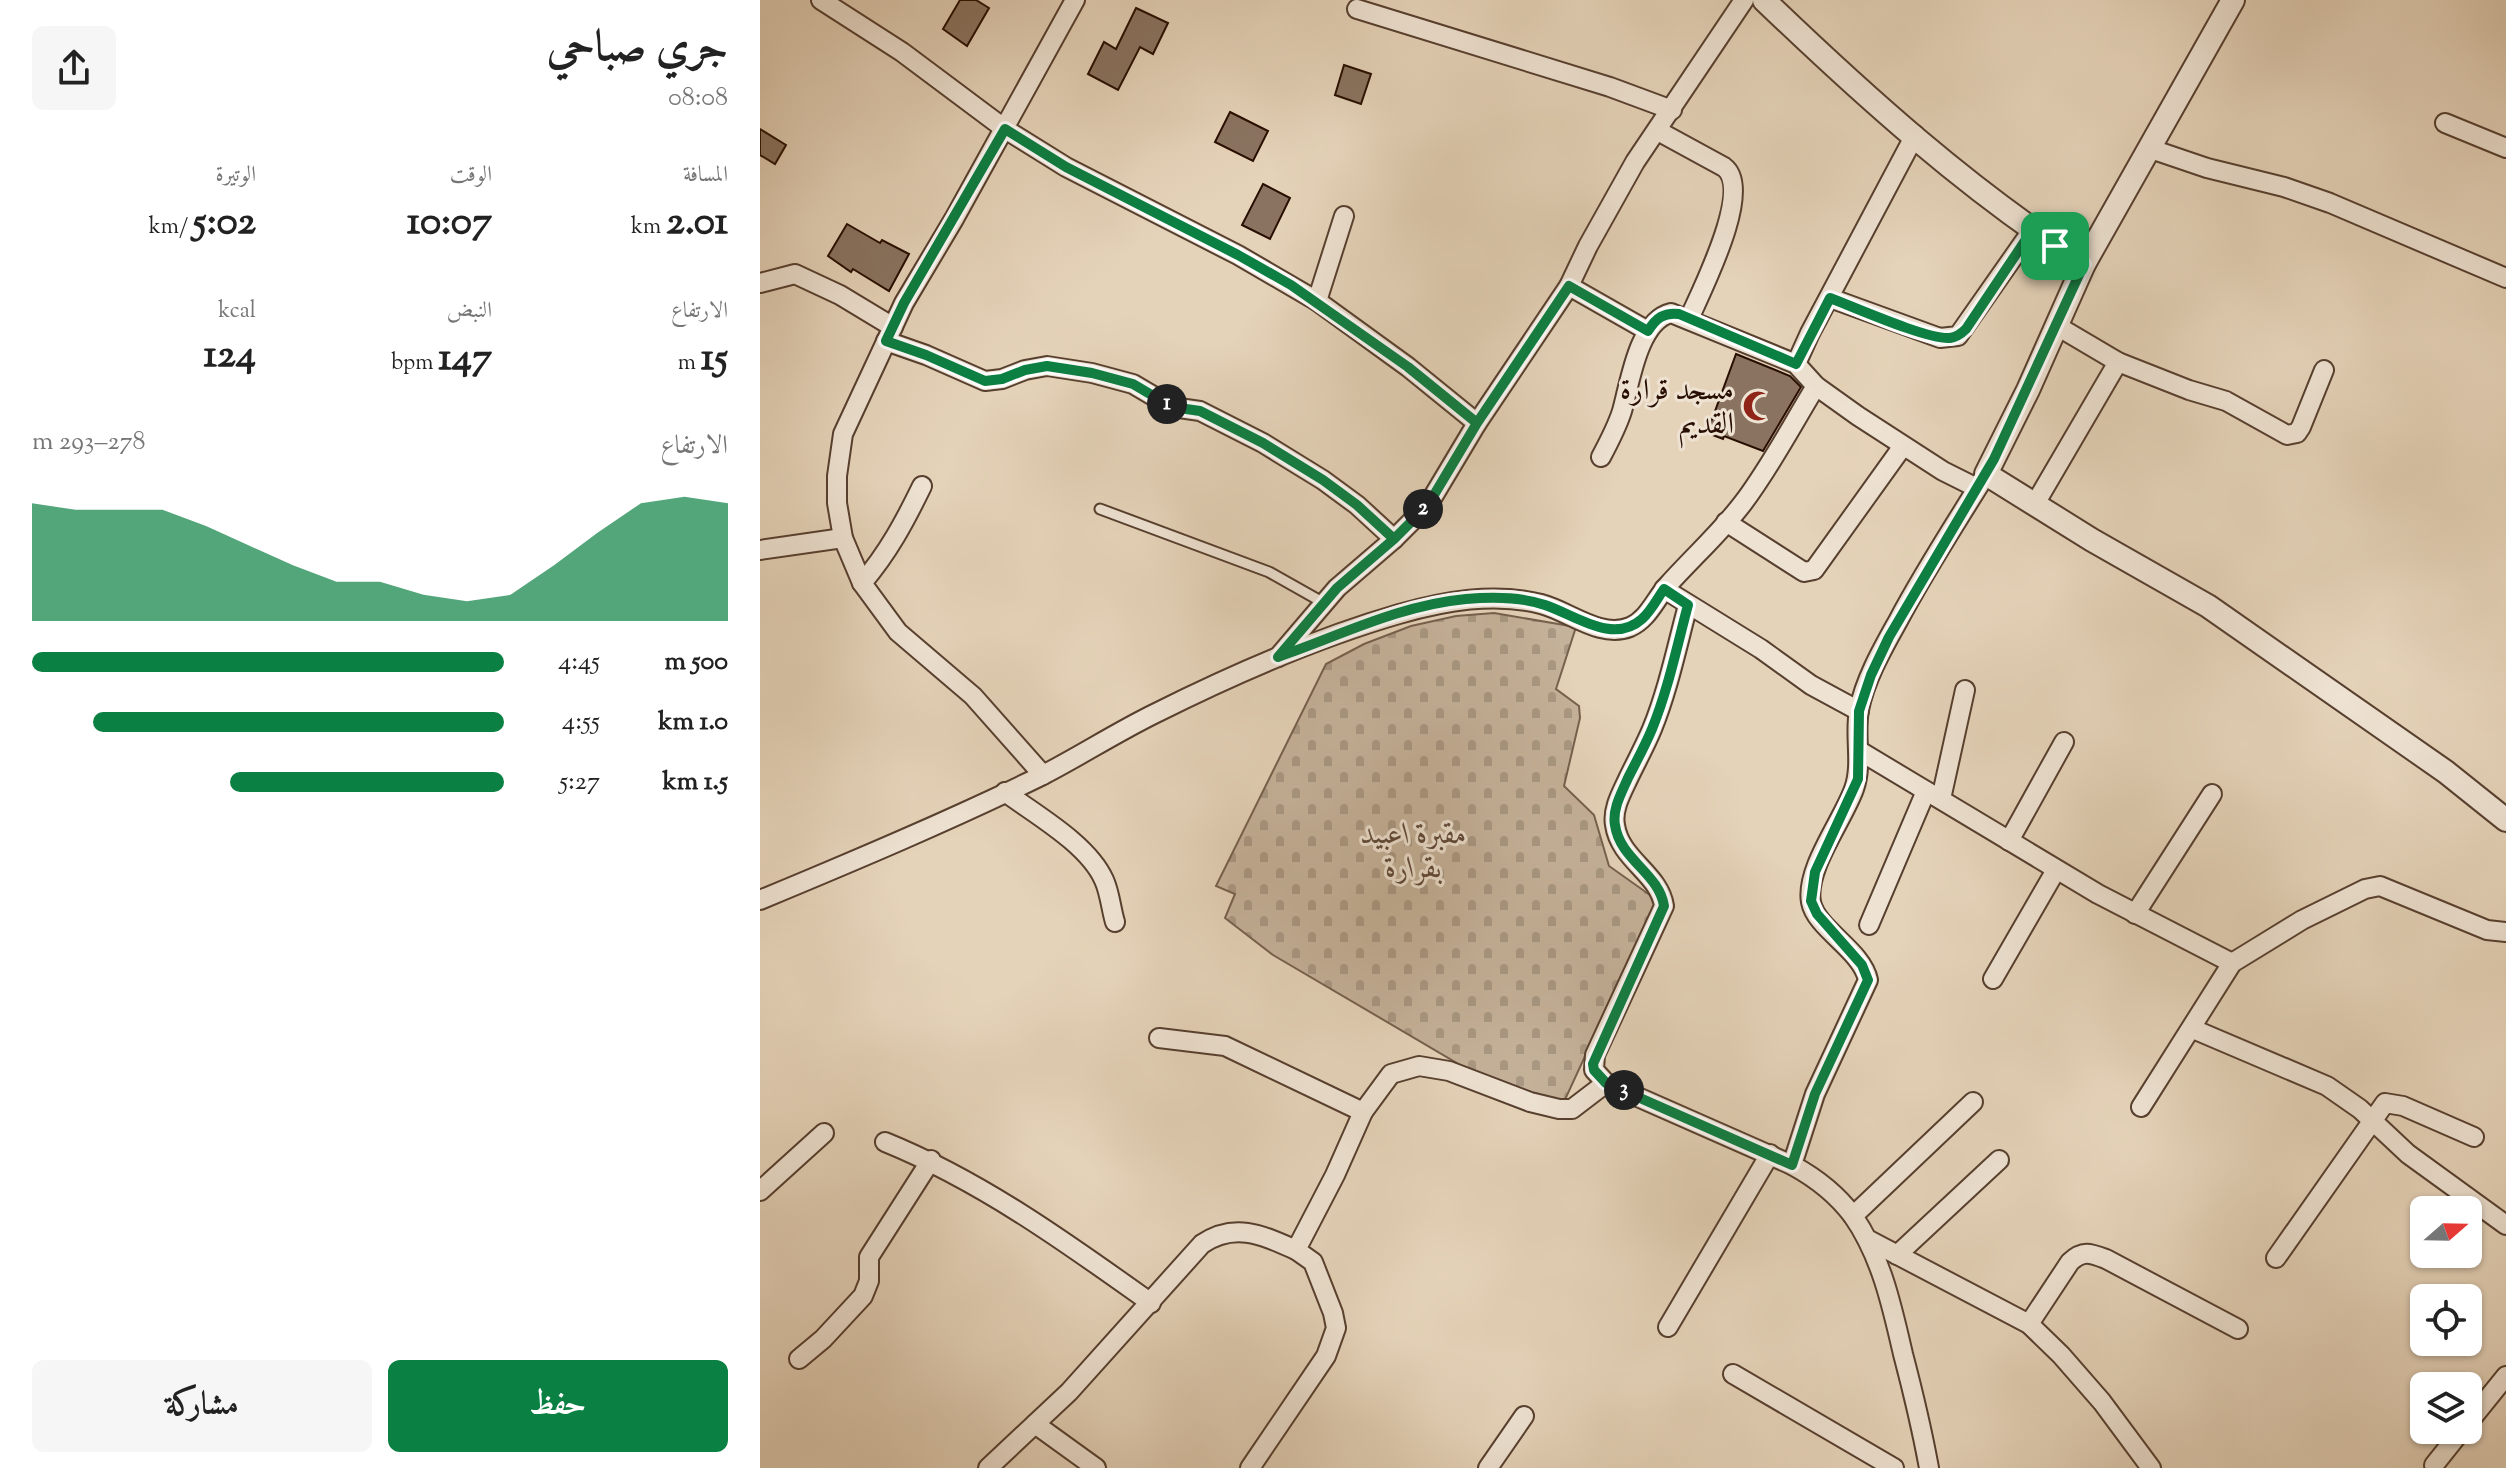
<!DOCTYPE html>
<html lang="ar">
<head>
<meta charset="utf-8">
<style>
  body { margin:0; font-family:"Sorts Mill Goudy",Amiri,serif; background:#f6f6f6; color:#222; direction:rtl; height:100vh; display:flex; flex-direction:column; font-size:30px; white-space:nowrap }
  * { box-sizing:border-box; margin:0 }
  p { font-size:26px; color:#767676 }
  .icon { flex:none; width:44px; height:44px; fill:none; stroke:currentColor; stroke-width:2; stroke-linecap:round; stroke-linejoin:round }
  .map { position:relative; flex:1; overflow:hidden; direction:ltr }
  .side { display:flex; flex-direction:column; background:#fff; width:760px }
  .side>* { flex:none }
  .needle { width:52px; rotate:70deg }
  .fabs { position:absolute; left:1650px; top:1196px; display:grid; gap:16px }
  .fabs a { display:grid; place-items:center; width:72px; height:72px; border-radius:12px; background:#fff; box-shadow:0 2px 6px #0004; font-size:40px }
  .pin { position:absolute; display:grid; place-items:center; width:68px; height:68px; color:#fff; margin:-34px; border-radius:16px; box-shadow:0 4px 12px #0006 }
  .km { position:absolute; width:40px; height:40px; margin:-20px; border-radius:50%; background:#222; color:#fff; font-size:22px; line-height:40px; text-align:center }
  .round { display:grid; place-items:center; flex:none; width:84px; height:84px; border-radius:12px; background:#f6f6f6 }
  .summary { display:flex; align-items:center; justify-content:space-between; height:136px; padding:0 32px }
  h1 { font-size:44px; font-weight:700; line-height:60px }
  .figures { display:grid; grid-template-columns:repeat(3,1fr); gap:12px; height:136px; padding:8px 32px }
  .figures div { display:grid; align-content:center }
  .figures b { font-size:40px; font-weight:700 }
  .figures small { font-size:22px; font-weight:400 }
  .figures p { font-size:22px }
  .chart { height:224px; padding:16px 32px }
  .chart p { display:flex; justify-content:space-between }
  .chart svg { width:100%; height:144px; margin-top:8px; fill:#0b8043; opacity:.7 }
  .action { display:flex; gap:16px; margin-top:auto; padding:16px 32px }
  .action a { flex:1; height:92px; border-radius:12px; background:#0b8043; color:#fff; font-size:32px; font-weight:700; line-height:92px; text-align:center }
  .action a+a { background:#f6f6f6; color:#222 }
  ul { padding:0 32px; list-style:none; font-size:26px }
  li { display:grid; grid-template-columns:128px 96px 1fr; align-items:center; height:60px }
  li i { height:20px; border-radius:10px; background:#0b8043 }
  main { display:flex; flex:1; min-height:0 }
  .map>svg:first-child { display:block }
</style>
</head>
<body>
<main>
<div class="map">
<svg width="1746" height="1468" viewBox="0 0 1746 1468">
  <defs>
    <pattern id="cemetery-stones" width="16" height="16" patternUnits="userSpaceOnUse" patternTransform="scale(2)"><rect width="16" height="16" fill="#c5b29a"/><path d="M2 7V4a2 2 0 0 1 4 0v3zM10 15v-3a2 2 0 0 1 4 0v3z" fill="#a99883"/></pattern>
  </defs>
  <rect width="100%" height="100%" fill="#e5d3b9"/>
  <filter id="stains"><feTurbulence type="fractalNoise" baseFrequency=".0025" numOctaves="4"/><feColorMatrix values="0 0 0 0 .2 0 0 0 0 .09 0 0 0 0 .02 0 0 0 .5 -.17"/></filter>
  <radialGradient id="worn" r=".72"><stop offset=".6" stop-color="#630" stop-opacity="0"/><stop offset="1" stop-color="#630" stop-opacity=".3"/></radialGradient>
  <polygon fill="url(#cemetery-stones)" stroke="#76604e" stroke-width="2" points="734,613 816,627 796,689 819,706 820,718 804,786 834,815 849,866 897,900 803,1104 702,1066 513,955 465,918 475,894 456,886 566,664 604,644 651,626 696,616"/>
  <g fill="#8a7461" stroke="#280e01" stroke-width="2">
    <polygon points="200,0 216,0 229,8 207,46 183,29"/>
    <polygon points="376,8 408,23 393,54 380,47 358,90 328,74 344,42 356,49"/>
    <polygon points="584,65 611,74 601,104 575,95"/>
    <polygon points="470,112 508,131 493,161 455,142"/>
    <polygon points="0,129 26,145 15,164 0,155"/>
    <polygon points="503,184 530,198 510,239 482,225"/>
    <polygon points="87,224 120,243 122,240 149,254 129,291 93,269 91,272 68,256"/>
    <polygon points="976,354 1030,376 1041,387 1003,451 964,436 963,439 947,433"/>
  </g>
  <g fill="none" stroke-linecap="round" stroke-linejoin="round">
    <g stroke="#573f2f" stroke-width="13">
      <polyline id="service" points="340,509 509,572 564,603"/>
    </g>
    <g stroke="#573f2f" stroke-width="22">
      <g id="minor">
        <polyline points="61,0 142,52 245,129 306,167 478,255 557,301 648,367 717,423"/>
        <polyline points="597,9 850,87 912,110"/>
        <polyline points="1685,123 1746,148"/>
        <path d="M898,131L964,167C994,189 941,291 929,319"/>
        <polyline points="1388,148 1447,168 1524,187 1570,203 1746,278"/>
        <polyline points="0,283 35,274 80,295 133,327"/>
        <polyline points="809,286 888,331"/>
        <polyline points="1070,298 1180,338 1198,336 1273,229"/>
        <polyline points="557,301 584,216"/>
        <polyline points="1297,326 1358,362 1429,390 1466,401 1527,435 1537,433 1541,427 1564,370"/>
        <polyline points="126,341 166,355 225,381 242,379 265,370 287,366 332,373 373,384 412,407 440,411 503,443 563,480 597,505 634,539"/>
        <polyline points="1036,364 1050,333 1155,135"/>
        <path d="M841,457C849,442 857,427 862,411C870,383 878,321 911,313L1036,364L1056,386L1098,416L1183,471L1217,488"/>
        <polyline points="1275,504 1358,362"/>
        <polyline points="966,522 1044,572 1054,570 1143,446"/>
        <polyline points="0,550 83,538"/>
        <path d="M102,583C128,553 145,521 162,486"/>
        <polyline points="904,589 1001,649 1051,685 1099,711"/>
        <path d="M928,605C917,646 908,690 892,729C885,746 876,762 868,779C862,792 852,809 855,825C860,860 899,873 904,906L835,1055L834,1070L846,1083L1032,1165C1056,1178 1076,1193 1093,1216C1121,1256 1132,1306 1143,1354C1153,1392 1162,1430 1169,1468"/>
        <polyline points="518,657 577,588 634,539 668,505 717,423 809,286 828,246 875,162 984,0"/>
        <polyline points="1098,750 1338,894 1472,963"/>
        <polyline points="283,775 213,696 138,632 102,583 83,538 77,503 77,476 83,434 144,303 194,219 315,0"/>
        <path d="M245,792C276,815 328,844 344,880C350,893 351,909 355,922"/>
        <polyline points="1181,799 1205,690"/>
        <polyline points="1249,841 1304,742"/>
        <path d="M0,900C94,861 189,821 281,776C320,756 357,732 396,713C474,674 556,638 639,614C685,601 734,592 781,604C809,611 840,639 870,627C888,619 895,600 907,586C932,558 961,532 983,503C1011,466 1032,425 1056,386"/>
        <polyline points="1375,914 1452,794"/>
        <polyline points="1109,925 1166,791"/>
        <polyline points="1233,979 1296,870"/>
        <polyline points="1433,1029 1567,1086 1600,1109 1648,1154 1746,1225"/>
        <polyline points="399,1038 465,1046 603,1112"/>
        <polyline points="1381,1107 1472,963 1542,920 1605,889 1620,886 1727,930 1746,932"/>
        <path d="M125,1142C221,1181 307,1243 391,1303"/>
        <path d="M1032,1165L1055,1094L1108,980C1102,950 1056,929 1051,902C1045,869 1083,820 1094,789C1103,764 1094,736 1099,710C1105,679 1123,648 1138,621C1165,570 1196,523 1226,474"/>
        <polyline points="0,1191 64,1133"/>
        <polyline points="1093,1216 1213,1102"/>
        <polyline points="1107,1239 1269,1324 1301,1355 1342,1402 1391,1468"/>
        <polyline points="1137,1255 1239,1160"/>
        <polyline points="1516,1258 1625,1103 1643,1106 1714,1137"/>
        <path d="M1269,1324L1310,1262C1323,1250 1330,1253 1346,1259L1478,1329"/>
        <polyline points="908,1327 1010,1154"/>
        <polyline points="39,1359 63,1339 103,1296 109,1281 109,1257 171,1160"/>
        <polyline points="973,1374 1134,1468"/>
        <polyline points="1708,1423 1746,1376"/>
        <polyline points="275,1424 336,1468"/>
        <polyline points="1674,1465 1702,1430"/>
        <path d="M228,1468L309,1392L442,1244C475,1222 502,1235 536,1250"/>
        <polyline points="490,1468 566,1356 576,1328 573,1313 553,1262 536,1250 575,1175 603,1112 631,1074 659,1066 689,1071 770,1102 799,1109 812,1109 846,1083"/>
        <polyline points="728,1468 764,1416"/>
      </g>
    </g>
    <g stroke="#573f2f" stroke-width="26">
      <g id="tertiary">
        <path d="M1004,0C1103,95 1208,190 1324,264"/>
        <polyline points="1473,0 1324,264 1268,390 1226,474 1332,540 1448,606 1686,772 1746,820"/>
      </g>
    </g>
    <use href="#service" stroke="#eee2d2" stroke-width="9"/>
    <use href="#minor" stroke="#eee2d2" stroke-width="18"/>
    <use href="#tertiary" stroke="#eee2d2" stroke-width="22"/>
  </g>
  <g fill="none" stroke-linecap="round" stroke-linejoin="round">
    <g stroke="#fff" stroke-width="16">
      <path id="route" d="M1295,246L1273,229L1206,329C1201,334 1197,337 1190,338C1168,340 1094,307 1070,298L1036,364L919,314C904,312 896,318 888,331L809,286L717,423L668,505L634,539L597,505L563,480L503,443L440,411L412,407L373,384L332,373L287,366L265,370L242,379L225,381L166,355L126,341L144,303L245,129L306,167L478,255L531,285L648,367L717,423L668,505L634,539L577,588L518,657C579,636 640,605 706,599C730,597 762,597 785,605C815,615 853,645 882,619C891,611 897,599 904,589L928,605C917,646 908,690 892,729C885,746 876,762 868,778C862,792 852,809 855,825C860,860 899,873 904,906L833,1064L834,1070L846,1083L1032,1165L1055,1094L1108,980L1102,965L1057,914L1051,901L1055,872L1098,779L1099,711L1111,675L1129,637L1234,459L1324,264L1295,246"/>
    </g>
    <use href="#route" stroke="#0b8043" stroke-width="10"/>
  </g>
  <defs>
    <g id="mosque-bare" transform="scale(2.4)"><path d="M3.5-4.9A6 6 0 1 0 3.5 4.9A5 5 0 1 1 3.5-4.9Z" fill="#8f2418" stroke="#eee2d2" stroke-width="2.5" paint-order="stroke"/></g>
  </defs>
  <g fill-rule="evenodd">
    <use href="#mosque-bare" x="998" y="406"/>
  </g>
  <g text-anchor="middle" stroke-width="6" stroke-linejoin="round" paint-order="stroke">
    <g font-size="30" fill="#280e01" stroke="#eee2d2" text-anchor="end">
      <text x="974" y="399">مسجد قرارة<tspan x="974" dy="34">القديم</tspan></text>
    </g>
    <g font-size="30" font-style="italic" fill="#5f4737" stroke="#eee2d2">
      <text x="654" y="843">مقبرة اعبيد<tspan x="654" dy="34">بقرارة</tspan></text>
    </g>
  </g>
  <rect width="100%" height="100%" filter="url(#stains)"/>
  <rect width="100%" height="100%" fill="url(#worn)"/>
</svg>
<div class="fabs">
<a><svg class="needle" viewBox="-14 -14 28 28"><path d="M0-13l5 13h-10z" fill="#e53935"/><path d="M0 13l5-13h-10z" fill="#767676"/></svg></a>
<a><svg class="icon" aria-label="locate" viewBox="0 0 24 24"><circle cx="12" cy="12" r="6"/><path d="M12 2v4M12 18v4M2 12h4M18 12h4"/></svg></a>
<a><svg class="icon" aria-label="layers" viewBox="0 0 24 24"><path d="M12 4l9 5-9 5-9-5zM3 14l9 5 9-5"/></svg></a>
</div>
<div class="pin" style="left:1295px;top:246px;background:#1e9e55"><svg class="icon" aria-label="arrive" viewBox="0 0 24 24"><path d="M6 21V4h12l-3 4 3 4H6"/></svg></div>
<b class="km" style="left:407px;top:404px">1</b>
<b class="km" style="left:663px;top:509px">2</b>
<b class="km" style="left:864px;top:1090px">3</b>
</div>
<section class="side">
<div class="summary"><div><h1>جري صباحي</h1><p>08:08</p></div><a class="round"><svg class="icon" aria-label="share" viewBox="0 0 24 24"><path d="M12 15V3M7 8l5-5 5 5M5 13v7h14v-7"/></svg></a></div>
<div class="figures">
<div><p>المسافة</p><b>2.01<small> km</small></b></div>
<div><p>الوقت</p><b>10:07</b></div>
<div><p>الوتيرة</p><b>5:02<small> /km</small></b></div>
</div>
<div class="figures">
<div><p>الارتفاع</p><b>15<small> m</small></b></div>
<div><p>النبض</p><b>147<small> bpm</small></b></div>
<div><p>kcal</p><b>124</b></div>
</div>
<div class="chart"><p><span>الارتفاع</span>278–293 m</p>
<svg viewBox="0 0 160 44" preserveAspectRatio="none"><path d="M0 44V8L10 10L20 10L30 10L40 15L50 21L60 27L70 32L80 32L90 36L100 38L110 36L120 27L130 17L140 8L150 6L160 8V44z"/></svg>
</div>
<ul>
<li><b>500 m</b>4:45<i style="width:100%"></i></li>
<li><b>1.0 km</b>4:55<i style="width:87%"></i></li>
<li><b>1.5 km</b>5:27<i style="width:58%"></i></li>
</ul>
<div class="action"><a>حفظ</a><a>مشاركة</a></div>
</section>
</main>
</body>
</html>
